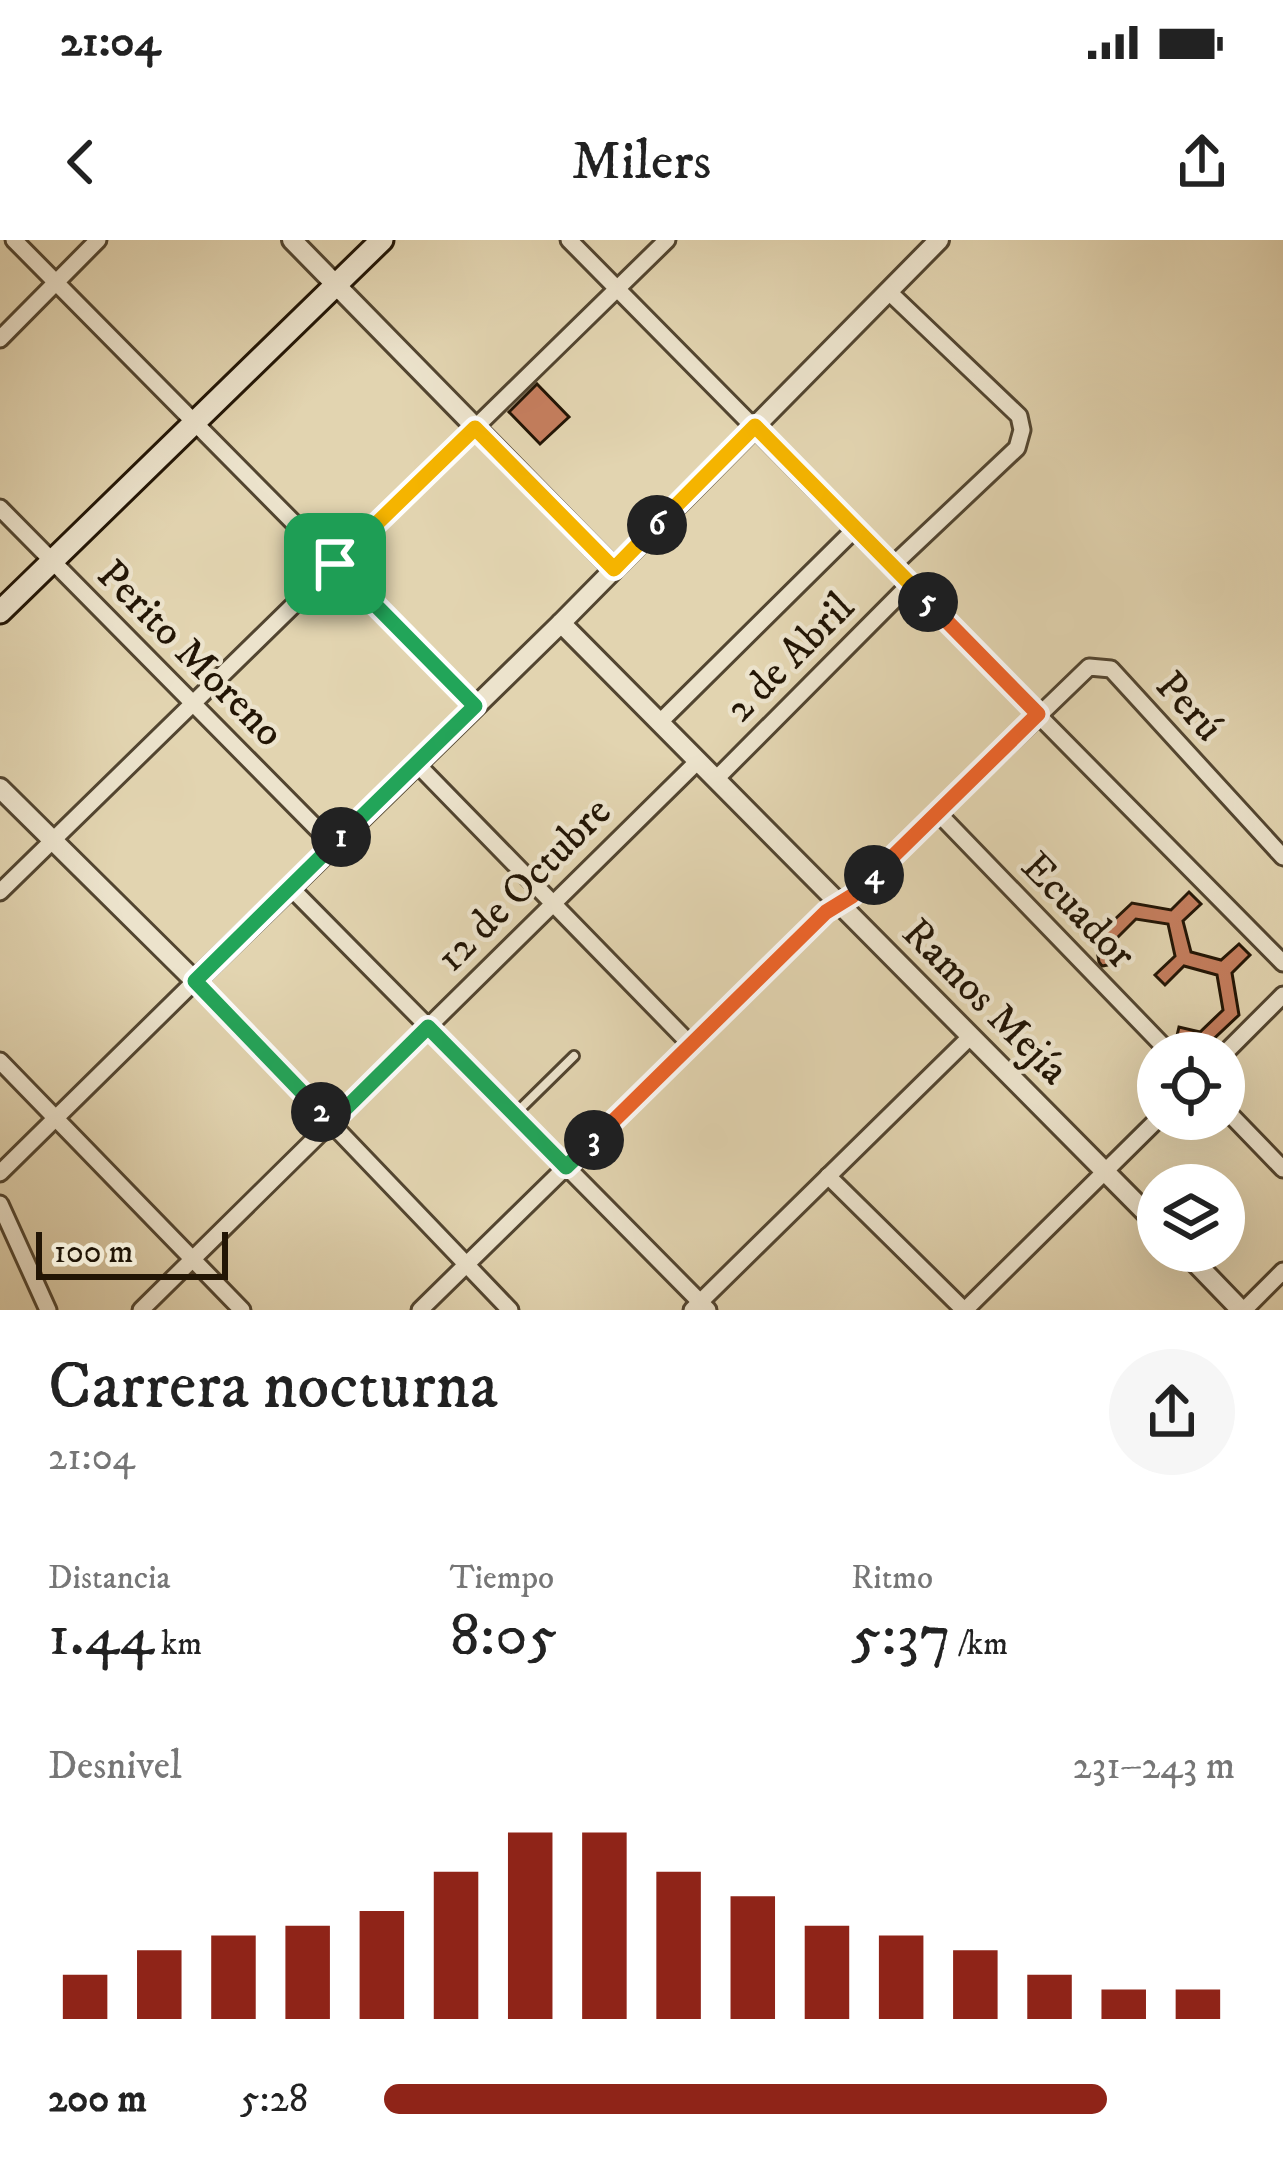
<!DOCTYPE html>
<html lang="es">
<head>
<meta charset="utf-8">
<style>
  body { margin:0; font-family:"IM FELL DW Pica",serif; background:#f6f6f6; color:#222; height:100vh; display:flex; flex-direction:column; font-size:45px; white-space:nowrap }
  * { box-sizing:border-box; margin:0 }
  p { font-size:39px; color:#767676 }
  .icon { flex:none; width:66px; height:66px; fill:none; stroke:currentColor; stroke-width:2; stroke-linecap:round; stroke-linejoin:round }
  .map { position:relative; height:1070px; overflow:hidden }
  .details { display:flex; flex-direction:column; background:#fff; flex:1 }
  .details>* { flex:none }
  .fabs { position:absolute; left:1137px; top:792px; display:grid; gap:24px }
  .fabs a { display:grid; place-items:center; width:108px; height:108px; border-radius:50%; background:#fff; box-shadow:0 12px 48px #0002; font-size:60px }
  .scale { position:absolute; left:36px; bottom:30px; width:192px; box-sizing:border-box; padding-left:12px; border:6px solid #221505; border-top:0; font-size:33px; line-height:42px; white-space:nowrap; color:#221505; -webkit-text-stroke:9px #ece3cc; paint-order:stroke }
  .pin { position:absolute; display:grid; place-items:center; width:102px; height:102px; color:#fff; margin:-51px; border-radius:24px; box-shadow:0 6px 18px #0006 }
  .km { position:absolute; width:60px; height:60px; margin:-30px; border-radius:50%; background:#222; color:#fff; font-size:33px; line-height:60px; text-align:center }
  .round { display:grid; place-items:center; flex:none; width:126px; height:126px; border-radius:63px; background:#f6f6f6 }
  .headline { display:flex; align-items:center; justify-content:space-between; height:204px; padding:0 48px }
  h1 { font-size:66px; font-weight:600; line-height:90px }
  .stats { display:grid; grid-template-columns:repeat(3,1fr); gap:18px; height:204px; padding:12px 48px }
  .stats div { display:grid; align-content:center }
  .stats b { font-size:60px; font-weight:600 }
  .stats small { font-size:33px; font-weight:400 }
  .stats p { font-size:33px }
  .chart { height:336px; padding:24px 48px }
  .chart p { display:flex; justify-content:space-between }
  .chart svg { width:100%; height:216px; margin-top:12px; stroke:#8f2418; stroke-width:6 }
  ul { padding:0 48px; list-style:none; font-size:39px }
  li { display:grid; grid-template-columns:192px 144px 1fr; align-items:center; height:90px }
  li i { height:30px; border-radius:15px; background:#8f2418 }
  .status { display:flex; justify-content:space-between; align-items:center; height:84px; padding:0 60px; background:#fff; direction:ltr }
  .status svg { height:33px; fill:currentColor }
  header { display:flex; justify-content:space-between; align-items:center; height:156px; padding:0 48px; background:#fff; font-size:54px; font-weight:600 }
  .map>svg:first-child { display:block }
</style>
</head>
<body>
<div class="status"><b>21:04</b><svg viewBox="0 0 49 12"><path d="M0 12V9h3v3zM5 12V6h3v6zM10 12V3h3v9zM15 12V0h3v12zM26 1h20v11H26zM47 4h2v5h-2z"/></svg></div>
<header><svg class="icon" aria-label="back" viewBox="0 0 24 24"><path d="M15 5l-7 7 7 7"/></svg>Milers<svg class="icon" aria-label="share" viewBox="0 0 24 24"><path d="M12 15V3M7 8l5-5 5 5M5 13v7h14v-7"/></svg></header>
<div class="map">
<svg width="1283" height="1070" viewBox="0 0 1283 1070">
  <rect width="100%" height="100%" fill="#e2d4b0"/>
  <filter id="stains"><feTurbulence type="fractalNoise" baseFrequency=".00167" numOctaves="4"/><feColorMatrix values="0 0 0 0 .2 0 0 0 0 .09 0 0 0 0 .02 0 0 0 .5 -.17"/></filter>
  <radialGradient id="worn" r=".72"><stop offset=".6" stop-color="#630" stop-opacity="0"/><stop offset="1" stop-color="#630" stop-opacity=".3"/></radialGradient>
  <g fill="#c57e5e" stroke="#221505" stroke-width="3">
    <polygon points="537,144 569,177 540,204 509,172"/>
    <polygon points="1189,652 1201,664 1183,681 1191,712 1221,720 1239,704 1250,715 1232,733 1239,775 1205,807 1176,800 1179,787 1200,792 1223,770 1217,735 1184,726 1165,745 1155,735 1175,716 1168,684 1136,679 1110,705 1113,724 1102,726 1099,722 1095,698 1132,663 1171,670"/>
  </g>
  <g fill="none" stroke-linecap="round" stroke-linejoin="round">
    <g stroke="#524530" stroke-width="14">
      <polyline id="service" points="516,873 574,816"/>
    </g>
    <g stroke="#524530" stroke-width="21">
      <g id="minor">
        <polyline points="14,0 475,466"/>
        <polyline points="569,0 1283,723"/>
        <polyline points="888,51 1019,176 1022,190 1017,208 892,326"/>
        <polyline points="0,99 98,0"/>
        <polyline points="0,268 333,605"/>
        <polyline points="660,482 855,289"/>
        <polyline points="416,523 691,805"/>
        <polyline points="716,539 910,344"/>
        <polyline points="939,574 1170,813"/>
        <polyline points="290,647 708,1070"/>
        <polyline points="0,652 667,0"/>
        <polyline points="1224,814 1283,755"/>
        <polyline points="0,821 242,1070"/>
        <polyline points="1224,868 1283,929"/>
        <polyline points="0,933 195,741 510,1070"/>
        <polyline points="828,936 964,1070"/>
        <polyline points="0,964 48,1070"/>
        <polyline points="141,1070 698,521"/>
        <polyline points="420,1070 826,672 852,656 1089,427 1111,429 1283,617"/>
        <polyline points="692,1070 971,796"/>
        <polyline points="965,1070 1158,879"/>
        <polyline points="1244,1070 1283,1031"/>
      </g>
    </g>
    <g stroke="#524530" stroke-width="24">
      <g id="tertiary">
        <polyline points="292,0 614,329"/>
        <polyline points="561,383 1158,985"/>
        <polyline points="0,548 195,741 561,383 939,0"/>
        <polyline points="1184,1011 1241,1070"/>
      </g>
    </g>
    <g stroke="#221505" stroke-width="27">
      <polyline id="secondary" points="0,372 382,0"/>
    </g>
    <use href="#service" stroke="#ece3cc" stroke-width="8"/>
    <use href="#minor" stroke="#ece3cc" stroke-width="15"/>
    <use href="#tertiary" stroke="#ece3cc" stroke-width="18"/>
    <use href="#secondary" stroke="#ece3cc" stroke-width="21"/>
  </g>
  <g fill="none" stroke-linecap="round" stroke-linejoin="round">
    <g stroke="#fff" stroke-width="24">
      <polyline id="split-1" points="335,324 475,466 341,597"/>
    </g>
    <g stroke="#fff" stroke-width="24">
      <polyline id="split-2" points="321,872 195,741 341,597"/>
    </g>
    <g stroke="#fff" stroke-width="24">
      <polyline id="split-3" points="321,872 331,883 428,787 566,927 594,900"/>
    </g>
    <g stroke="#fff" stroke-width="24">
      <polyline id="split-4" points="594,900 826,672 852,656 874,635"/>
    </g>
    <g stroke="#fff" stroke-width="24">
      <polyline id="split-5" points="874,635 1038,474 928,362"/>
    </g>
    <g stroke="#fff" stroke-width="24">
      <polyline id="split-6" points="657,285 755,186 928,362"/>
    </g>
    <g stroke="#fff" stroke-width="24">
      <polyline id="split-7" points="335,324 475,188 614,329 657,285"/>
    </g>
    <use href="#split-1" stroke="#22a559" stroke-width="15"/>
    <use href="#split-2" stroke="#22a559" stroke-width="15"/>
    <use href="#split-3" stroke="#22a559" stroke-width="15"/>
    <use href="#split-4" stroke="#f0652b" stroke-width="15"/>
    <use href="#split-5" stroke="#f0652b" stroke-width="15"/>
    <use href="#split-6" stroke="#f5b400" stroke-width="15"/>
    <use href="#split-7" stroke="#f5b400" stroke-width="15"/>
  </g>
  <g text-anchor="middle" stroke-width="9" stroke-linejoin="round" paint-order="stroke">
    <g font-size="42" fill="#221505" stroke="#ece3cc">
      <text transform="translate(192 412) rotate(45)" y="15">Perito Moreno</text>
      <text transform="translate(788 416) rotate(-45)" y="15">2 de Abril</text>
      <text transform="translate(1191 465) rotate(48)" y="15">Perú</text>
      <text transform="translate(522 643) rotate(-45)" y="15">12 de Octubre</text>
      <text transform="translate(1080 669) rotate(46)" y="15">Ecuador</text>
      <text transform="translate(987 760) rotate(45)" y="15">Ramos Mejía</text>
    </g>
  </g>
  <rect width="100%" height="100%" filter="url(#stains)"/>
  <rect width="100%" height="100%" fill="url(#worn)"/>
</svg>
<div class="fabs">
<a><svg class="icon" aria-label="locate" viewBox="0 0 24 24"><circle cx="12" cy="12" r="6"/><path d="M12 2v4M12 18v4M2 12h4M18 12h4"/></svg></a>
<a><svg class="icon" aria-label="layers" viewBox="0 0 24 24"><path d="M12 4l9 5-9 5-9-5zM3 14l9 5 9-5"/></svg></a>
</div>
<div class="scale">100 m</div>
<div class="pin" style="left:335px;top:324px;background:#1e9e55"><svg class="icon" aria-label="arrive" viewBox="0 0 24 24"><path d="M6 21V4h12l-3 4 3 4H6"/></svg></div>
<b class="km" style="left:341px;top:597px">1</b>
<b class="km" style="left:321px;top:872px">2</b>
<b class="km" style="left:594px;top:900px">3</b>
<b class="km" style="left:874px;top:635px">4</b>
<b class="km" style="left:928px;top:362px">5</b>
<b class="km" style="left:657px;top:285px">6</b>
</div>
<section class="details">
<div class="headline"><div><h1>Carrera nocturna</h1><p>21:04</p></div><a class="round"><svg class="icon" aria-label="share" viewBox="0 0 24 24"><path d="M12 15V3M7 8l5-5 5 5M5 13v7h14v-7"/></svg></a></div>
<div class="stats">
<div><p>Distancia</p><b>1.44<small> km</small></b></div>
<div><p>Tiempo</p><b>8:05</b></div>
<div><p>Ritmo</p><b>5:37<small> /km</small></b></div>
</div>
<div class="chart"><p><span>Desnivel</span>231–243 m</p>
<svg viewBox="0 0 160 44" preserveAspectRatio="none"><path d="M5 44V35M15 44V30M25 44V27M35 44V25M45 44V22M55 44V14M65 44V6M75 44V6M85 44V14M95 44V19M105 44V25M115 44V27M125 44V30M135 44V35M145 44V38M155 44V38"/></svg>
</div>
<ul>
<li><b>200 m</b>5:28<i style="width:85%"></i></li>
</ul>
</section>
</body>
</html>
